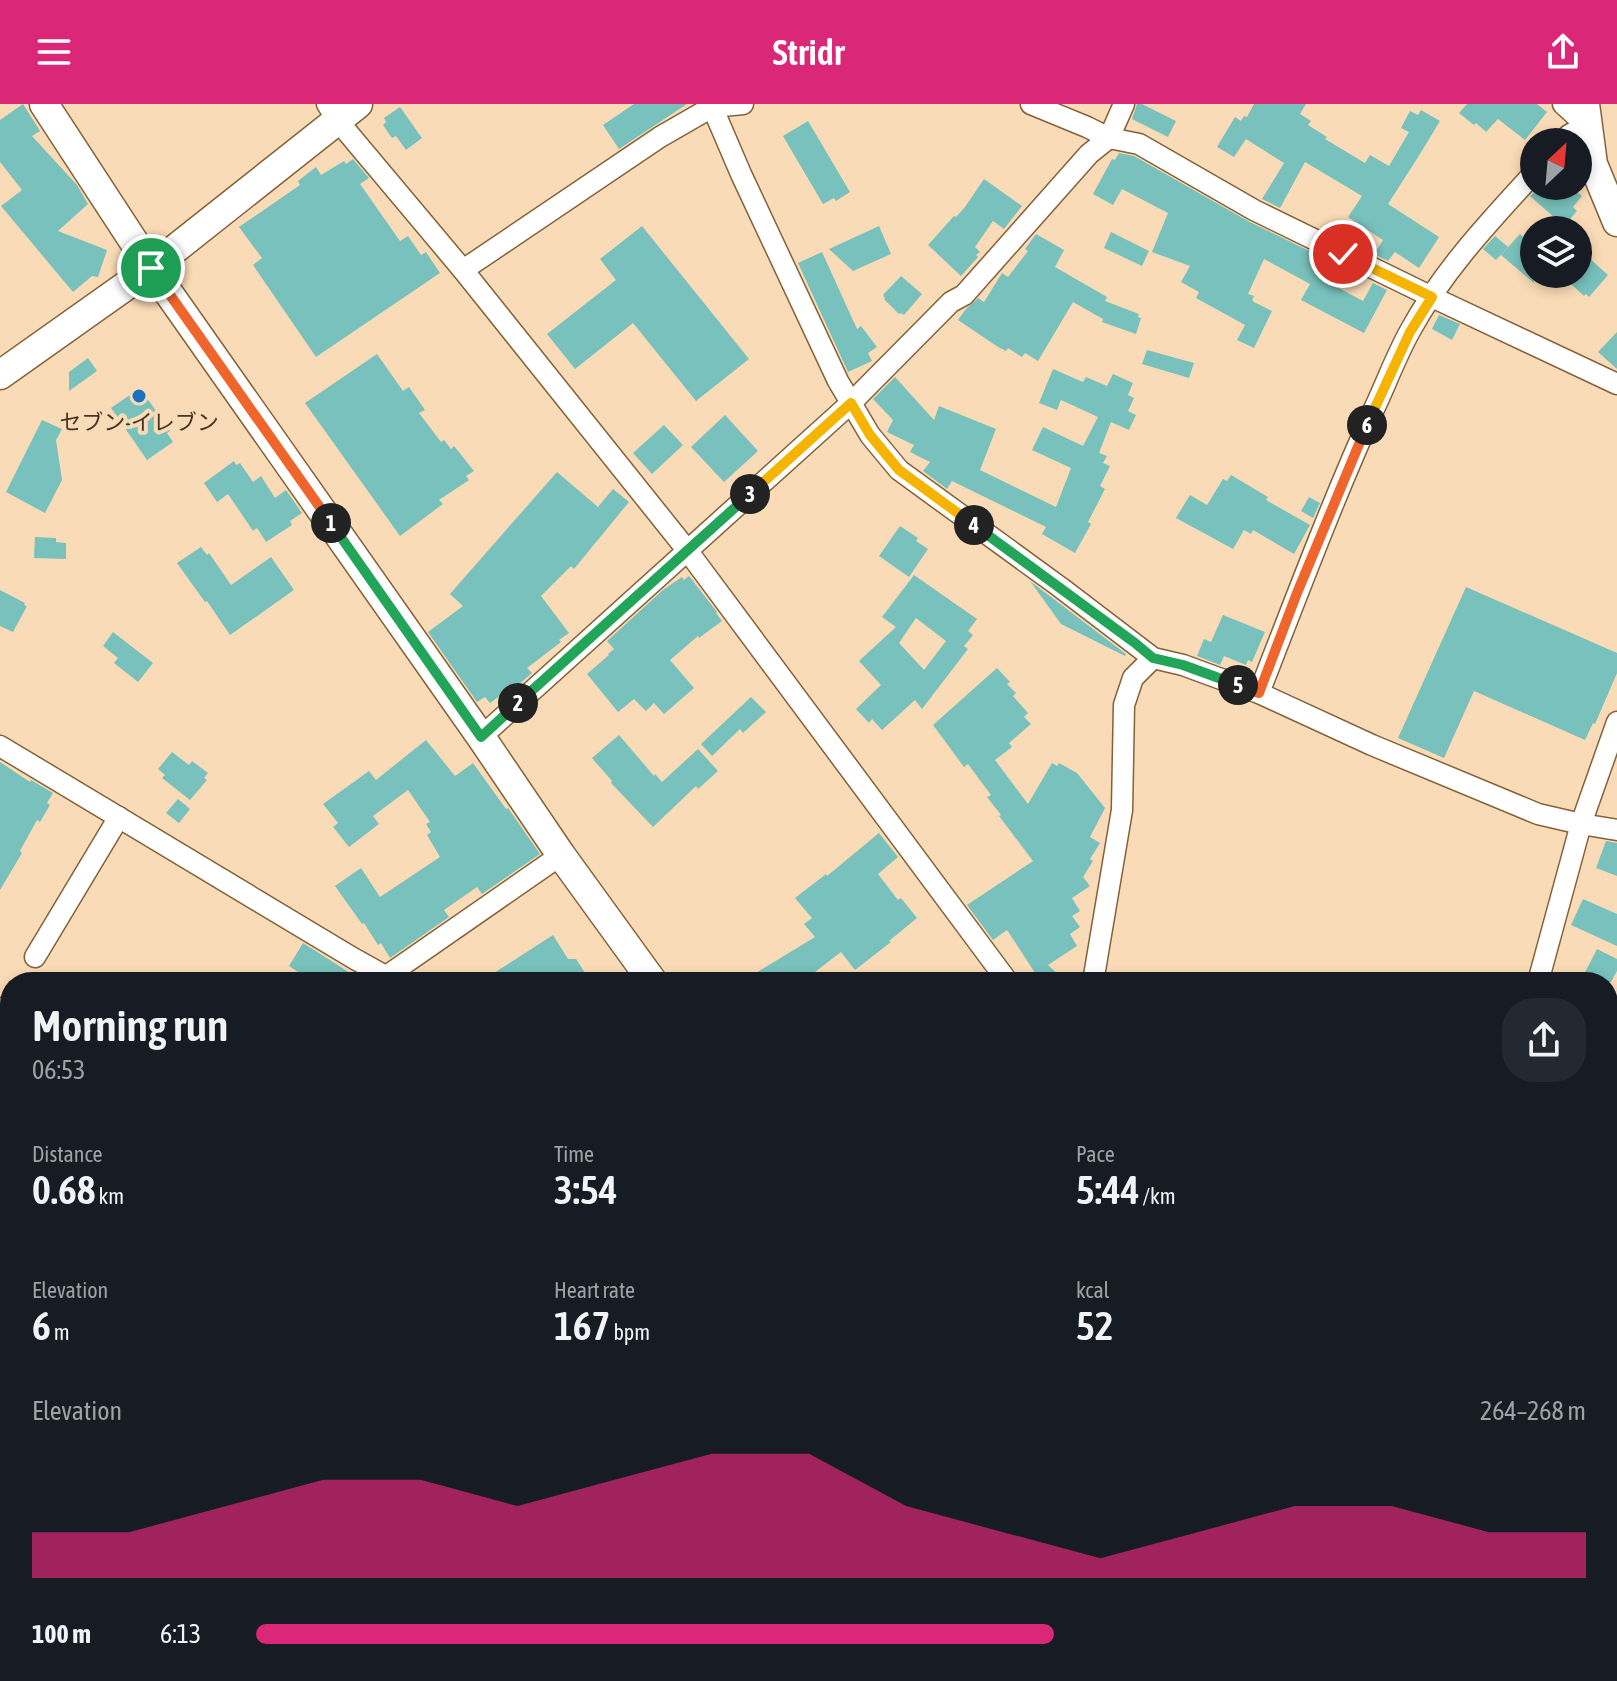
<!DOCTYPE html>
<html lang="en">
<head>
<meta charset="utf-8">
<style>
  body { margin:0; font-family:"Asap Condensed","Noto Sans JP",sans-serif; background:#242831; color:#f1f3f6; height:100vh; display:flex; flex-direction:column; font-size:30px; white-space:nowrap }
  * { box-sizing:border-box; margin:0 }
  p { font-size:26px; color:#9ea1a6 }
  .icon { flex:none; width:44px; height:44px; fill:none; stroke:currentColor; stroke-width:2; stroke-linecap:round; stroke-linejoin:round }
  .map { position:relative; flex:1; overflow:hidden }
  .details { position:absolute; left:0px; top:868px; width:1618px; height:710px; display:flex; flex-direction:column; background:#171b24; border-radius:32px 32px 0 0; box-shadow:0 4px 12px #0003 }
  .details>* { flex:none }
  .needle { width:52px; rotate:26deg }
  .controls { position:absolute; left:1520px; top:24px; display:grid; gap:16px }
  .controls a { display:grid; place-items:center; width:72px; height:72px; border-radius:50%; background:#171b24; box-shadow:0 4px 12px #0003; font-size:40px }
  .pin { position:absolute; display:grid; place-items:center; width:68px; height:68px; color:#fff; margin:-34px; border:4px solid #fff; border-radius:50%; box-shadow:0 2px 8px #0007 }
  .km { position:absolute; width:40px; height:40px; margin:-20px; border-radius:50%; background:#222; color:#fff; font-size:22px; line-height:40px; text-align:center }
  .round { display:grid; place-items:center; flex:none; width:84px; height:84px; border-radius:32px; background:#242831 }
  .overview { display:flex; align-items:center; justify-content:space-between; height:136px; padding:0 32px }
  h1 { font-size:44px; font-weight:600; line-height:60px }
  .metrics { display:grid; grid-template-columns:repeat(3,1fr); gap:12px; height:136px; padding:8px 32px }
  .metrics div { display:grid; align-content:center }
  .metrics b { font-size:40px; font-weight:600 }
  .metrics small { font-size:22px; font-weight:400 }
  .metrics p { font-size:22px }
  .chart { height:224px; padding:16px 32px }
  .chart p { display:flex; justify-content:space-between }
  .chart svg { width:100%; height:144px; margin-top:8px; fill:#db2777; opacity:.7 }
  ul { padding:0 32px; list-style:none; font-size:26px }
  li { display:grid; grid-template-columns:128px 96px 1fr; align-items:center; height:60px }
  li i { height:20px; border-radius:10px; background:#db2777 }
  header { display:flex; justify-content:space-between; align-items:center; height:104px; padding:0 32px; background:#db2777; color:#fff; font-size:36px; font-weight:600 }
  .map>svg:first-child { display:block }
</style>
</head>
<body>
<header><svg class="icon" aria-label="menu" viewBox="0 0 24 24"><path d="M4 6h16M4 12h16M4 18h16"/></svg>Stridr<svg class="icon" aria-label="share" viewBox="0 0 24 24"><path d="M12 15V3M7 8l5-5 5 5M5 13v7h14v-7"/></svg></header>
<div class="map">
<svg width="1617" height="1577" viewBox="0 0 1617 1577">
  <rect width="100%" height="100%" fill="#fadbb7"/>
  <g fill="#78c1bc" fill-rule="evenodd">
    <polygon points="23,0 40,27 32,32 77,81 88,100 58,127 107,146 98,173 92,172 73,188 1,102 22,86 0,58 0,16"/>
    <polygon points="634,0 687,0 619,45 603,21"/>
    <polygon points="1137,0 1142,0 1176,17 1168,33 1132,15"/>
    <polygon points="1254,0 1306,0 1300,10 1311,17 1308,21 1327,33 1325,35 1365,59 1370,51 1389,62 1409,28 1401,24 1410,7 1418,11 1421,6 1440,17 1420,50 1388,100 1439,133 1419,164 1395,148 1388,157 1374,150 1383,136 1348,113 1362,92 1305,58 1280,104 1262,95 1284,59 1246,35 1234,53 1217,43 1235,13 1241,17 1244,12 1247,13"/>
    <polygon points="1467,0 1537,0 1547,8 1525,36 1498,15 1486,28 1476,19 1474,21 1459,9"/>
    <polygon points="400,3 422,34 406,46 396,32 392,34 383,21 386,18 384,14"/>
    <polygon points="808,17 850,88 836,97 834,94 823,100 783,32"/>
    <polygon points="1119,49 1134,52 1248,117 1340,162 1331,180 1363,197 1373,179 1387,186 1364,229 1301,196 1310,180 1264,155 1248,190 1254,192 1252,196 1254,198 1272,207 1254,244 1237,236 1245,221 1196,194 1199,188 1181,178 1190,162 1152,148 1168,109 1122,85 1113,101 1093,90 1112,55 1115,56"/>
    <polygon points="353,55 369,74 360,80 400,137 408,132 421,151 426,148 440,169 316,253 253,161 262,154 239,123 300,81 298,77 316,63 321,71 344,57 346,60"/>
    <polygon points="984,75 1022,102 1004,125 993,117 975,143 980,148 976,151 978,153 961,172 928,141 954,112 956,113 965,103"/>
    <polygon points="1540,82 1570,82 1582,92 1573,103 1577,107 1564,122 1530,92"/>
    <polygon points="642,122 749,255 696,297 633,219 575,265 547,230 616,176 600,155"/>
    <polygon points="879,122 891,150 853,167 829,145"/>
    <polygon points="1111,128 1149,147 1142,162 1104,144"/>
    <polygon points="1036,130 1064,146 1055,163 1107,193 1105,197 1139,210 1138,213 1141,214 1136,230 1102,218 1103,215 1073,198 1038,257 1025,249 1022,253 1008,244 1006,247 998,243 958,216 966,205 978,194 984,198 1002,169 1008,173 1028,147 1025,145"/>
    <polygon points="1520,130 1534,142 1534,179 1501,151"/>
    <polygon points="1495,132 1508,143 1496,156 1483,145"/>
    <polygon points="1578,144 1608,171 1589,193 1586,190 1584,192 1560,170 1578,170"/>
    <polygon points="822,148 857,225 861,222 877,243 868,249 872,257 848,268 798,159"/>
    <polygon points="901,172 922,190 904,211 901,209 899,210 884,195 885,194 883,191"/>
    <polygon points="1439,211 1460,220 1452,236 1432,225"/>
    <polygon points="1617,228 1617,265 1598,248"/>
    <polygon points="1147,246 1194,259 1189,274 1142,260"/>
    <polygon points="377,250 403,287 409,283 425,306 419,309 441,338 444,336 451,345 454,342 474,367 466,372 469,376 439,396 443,400 400,432 305,299"/>
    <polygon points="88,254 97,267 69,287 69,268"/>
    <polygon points="1053,265 1083,278 1086,273 1107,282 1113,270 1133,279 1128,291 1134,294 1128,307 1136,311 1129,326 1111,318 1099,349 1107,352 1103,359 1110,362 1100,382 1105,385 1088,418 1091,420 1075,449 1042,430 1046,423 952,377 947,385 923,367 930,358 910,348 914,341 887,328 893,316 873,295 895,273 934,316 939,302 996,325 980,366 1056,403 1071,364 1032,346 1043,323 1083,342 1098,313 1061,296 1057,306 1039,299"/>
    <polygon points="140,284 170,327 167,329 173,338 147,356 111,304"/>
    <polygon points="725,311 758,347 724,378 691,343"/>
    <polygon points="42,316 62,325 56,336 62,376 45,409 6,388"/>
    <polygon points="664,321 683,341 652,370 633,349"/>
    <polygon points="234,357 236,361 240,359 253,378 261,372 275,394 286,386 302,409 290,417 292,421 266,438 257,424 253,427 228,390 217,398 204,379"/>
    <polygon points="557,368 598,403 613,385 629,398 574,465 571,462 541,492 569,529 559,536 561,538 527,564 532,569 517,582 516,580 490,599 485,593 477,598 428,528 463,502 450,490"/>
    <polygon points="1231,371 1268,393 1266,396 1310,421 1294,450 1253,426 1251,430 1244,426 1233,445 1176,414 1190,391 1207,401 1223,375 1227,377"/>
    <polygon points="1309,393 1320,399 1313,414 1301,407"/>
    <polygon points="900,422 918,434 916,437 928,445 909,473 879,452"/>
    <polygon points="35,433 56,434 56,438 66,439 66,455 34,454"/>
    <polygon points="201,443 207,451 209,449 231,481 271,453 294,486 230,531 207,497 205,498 177,459"/>
    <path d="M914,471L977,515L968,527L973,531L964,542L968,545L922,605L915,596L882,626L872,615L869,619L856,605L881,581L859,557L896,523L882,513ZM916,514L946,537L924,566L899,539Z"/>
    <polygon points="689,472 717,508 716,509 722,517 699,534 698,532 670,556 694,584 664,610 654,599 646,607 634,595 618,608 587,570 609,551 608,550 614,545 607,537 663,486 682,473 684,476"/>
    <polygon points="1030,477 1126,550 1125,552 1061,520"/>
    <polygon points="1466,483 1617,549 1617,569 1595,620 1593,619 1585,636 1474,587 1444,654 1398,634"/>
    <polygon points="0,486 25,499 24,501 27,502 13,528 0,522"/>
    <polygon points="1223,511 1265,528 1252,558 1248,556 1246,561 1224,552 1220,561 1197,552 1204,535 1211,538"/>
    <polygon points="113,528 153,559 138,578 114,559 118,554 103,542"/>
    <polygon points="997,564 1010,578 1007,580 1016,589 1013,592 1028,609 1024,613 1031,620 1009,639 1012,643 995,656 1028,700 1052,659 1057,662 1059,659 1077,669 1105,704 1090,733 1100,739 1090,755 1093,757 1083,773 1090,782 1072,794 1080,807 1072,812 1080,823 1070,830 1077,842 1048,861 1066,878 1041,878 1007,826 993,836 967,801 1033,757 999,712 1001,711 987,693 991,691 968,660 964,663 933,621"/>
    <polygon points="751,593 766,608 743,629 740,625 712,652 701,640"/>
    <polygon points="619,631 654,672 655,670 662,678 698,645 718,667 698,685 696,682 653,723 611,679 612,677 592,654"/>
    <polygon points="426,636 455,672 473,659 506,705 508,704 540,750 482,790 477,783 444,806 449,813 390,854 381,839 378,841 364,819 362,820 335,782 361,764 380,793 440,753 427,731 431,728 426,720 430,718 408,686 373,712 379,720 349,743 333,723 338,719 323,700 369,667 376,676"/>
    <polygon points="172,648 189,661 192,657 208,669 204,674 207,676 190,696 162,674 165,671 158,665"/>
    <polygon points="0,658 30,678 31,676 53,689 47,699 50,701 40,718 37,716 20,747 22,749 0,786"/>
    <polygon points="178,695 190,705 179,719 166,709"/>
    <polygon points="879,729 898,753 878,770 898,796 901,794 917,814 889,837 891,838 855,866 841,848 802,878 741,878 815,833 804,820 812,814 795,794 826,770 827,772"/>
    <polygon points="1606,737 1617,739 1617,772 1596,764"/>
    <polygon points="1583,795 1617,810 1617,842 1571,821"/>
    <polygon points="553,831 568,855 576,855 591,878 480,878"/>
    <polygon points="303,839 344,865 363,878 313,878 289,862"/>
    <polygon points="1597,845 1617,855 1617,867 1611,878 1580,878"/>
  </g>
  <g fill="none" stroke-linecap="round" stroke-linejoin="round">
    <g stroke="#846238" stroke-width="23">
      <g id="street">
        <polyline points="327,0 338,17 463,166 687,446 1008,878"/>
        <polyline points="711,0 741,70 838,277 870,331 899,366 1060,483 1153,554 1183,561 1259,589 1372,641 1538,710 1581,720 1617,726"/>
        <polyline points="1031,0 1087,23 1109,34 1139,40 1254,106 1432,193 1617,280"/>
        <polyline points="1562,38 1569,31 1586,21 1563,0"/>
        <polyline points="463,166 660,33 712,3 743,0"/>
        <path d="M1259,589C1296,494 1332,398 1374,305C1386,280 1396,252 1410,227C1442,168 1489,118 1534,69"/>
        <polyline points="481,633 851,299 951,198 964,191 1089,50 1109,34 1124,0"/>
        <polyline points="0,642 353,854 396,878"/>
        <polyline points="35,853 119,713"/>
        <polyline points="378,878 561,751"/>
        <polyline points="1093,878 1122,706 1124,601 1133,574 1153,554"/>
        <polyline points="1538,878 1581,720 1617,618"/>
        <polyline points="0,904 10,909"/>
        <polyline points="1608,1129 1617,1134"/>
        <polyline points="0,1134 10,1127"/>
        <polyline points="0,1197 10,1189"/>
        <polyline points="0,1285 10,1294"/>
        <polyline points="0,1348 10,1342"/>
        <polyline points="1608,1501 1617,1490"/>
        <polyline points="0,1517 10,1511"/>
        <polyline points="0,1546 10,1561"/>
        <polyline points="268,1568 275,1577"/>
        <polyline points="610,1568 616,1577"/>
        <polyline points="1030,1568 1038,1577"/>
        <polyline points="1571,1568 1581,1577"/>
        <polyline points="93,1577 106,1568"/>
        <polyline points="511,1577 525,1568"/>
        <polyline points="1526,1577 1537,1568"/>
      </g>
    </g>
    <g stroke="#846238" stroke-width="31">
      <g id="secondary">
        <polyline points="44,0 151,164 481,633 561,751 653,878"/>
        <polyline points="1585,0 1593,60 1617,118"/>
        <polyline points="0,271 151,164 358,0"/>
        <polyline points="1146,1568 1153,1577"/>
      </g>
    </g>
    <use href="#street" stroke="#fff" stroke-width="20"/>
    <use href="#secondary" stroke="#fff" stroke-width="28"/>
  </g>
  <g fill="none" stroke-linecap="round" stroke-linejoin="round">
    <g stroke="#fff" stroke-width="16">
      <polyline id="split-1" points="151,164 331,419"/>
    </g>
    <g stroke="#fff" stroke-width="16">
      <polyline id="split-2" points="331,419 481,633 518,599"/>
    </g>
    <g stroke="#fff" stroke-width="16">
      <polyline id="split-3" points="518,599 750,390"/>
    </g>
    <g stroke="#fff" stroke-width="16">
      <polyline id="split-4" points="750,390 851,299 870,331 899,366 974,421"/>
    </g>
    <g stroke="#fff" stroke-width="16">
      <polyline id="split-5" points="974,421 1135,539 1153,554 1183,561 1238,581"/>
    </g>
    <g stroke="#fff" stroke-width="16">
      <polyline id="split-6" points="1238,581 1259,589 1297,489 1367,321"/>
    </g>
    <g stroke="#fff" stroke-width="16">
      <polyline id="split-7" points="1343,150 1432,193 1410,228 1367,321"/>
    </g>
    <use href="#split-1" stroke="#f0652b" stroke-width="10"/>
    <use href="#split-2" stroke="#22a559" stroke-width="10"/>
    <use href="#split-3" stroke="#22a559" stroke-width="10"/>
    <use href="#split-4" stroke="#f5b400" stroke-width="10"/>
    <use href="#split-5" stroke="#22a559" stroke-width="10"/>
    <use href="#split-6" stroke="#f0652b" stroke-width="10"/>
    <use href="#split-7" stroke="#f5b400" stroke-width="10"/>
  </g>
  <circle fill="#1972bf" stroke="#fadbb7" stroke-width="3" cx="139" cy="292" r="8"/>
  <g text-anchor="middle" stroke-width="8" stroke-linejoin="round" paint-order="stroke">
    <g font-size="22" fill="#463624" stroke="#fadbb7">
      <text x="139" y="326">セブン-イレブン</text>
    </g>
  </g>
</svg>
<div class="controls">
<a><svg class="needle" viewBox="-14 -14 28 28"><path d="M0-13l5 13h-10z" fill="#e53935"/><path d="M0 13l5-13h-10z" fill="#9ea1a6"/></svg></a>
<a><svg class="icon" aria-label="layers" viewBox="0 0 24 24"><path d="M12 4l9 5-9 5-9-5zM3 14l9 5 9-5"/></svg></a>
</div>
<div class="pin" style="left:151px;top:164px;background:#1e9e55"><svg class="icon" aria-label="arrive" viewBox="0 0 24 24"><path d="M6 21V4h12l-3 4 3 4H6"/></svg></div>
<div class="pin" style="left:1343px;top:150px;background:#d93025"><svg class="icon" aria-label="check" viewBox="0 0 24 24"><path d="M5 12l5 5 9-10"/></svg></div>
<b class="km" style="left:331px;top:419px">1</b>
<b class="km" style="left:518px;top:599px">2</b>
<b class="km" style="left:750px;top:390px">3</b>
<b class="km" style="left:974px;top:421px">4</b>
<b class="km" style="left:1238px;top:581px">5</b>
<b class="km" style="left:1367px;top:321px">6</b>
<section class="details">
<div class="overview"><div><h1>Morning run</h1><p>06:53</p></div><a class="round"><svg class="icon" aria-label="share" viewBox="0 0 24 24"><path d="M12 15V3M7 8l5-5 5 5M5 13v7h14v-7"/></svg></a></div>
<div class="metrics">
<div><p>Distance</p><b>0.68<small> km</small></b></div>
<div><p>Time</p><b>3:54</b></div>
<div><p>Pace</p><b>5:44<small> /km</small></b></div>
</div>
<div class="metrics">
<div><p>Elevation</p><b>6<small> m</small></b></div>
<div><p>Heart rate</p><b>167<small> bpm</small></b></div>
<div><p>kcal</p><b>52</b></div>
</div>
<div class="chart"><p><span>Elevation</span>264–268 m</p>
<svg viewBox="0 0 160 44" preserveAspectRatio="none"><path d="M0 44V30L10 30L20 22L30 14L40 14L50 22L60 14L70 6L80 6L90 22L100 30L110 38L120 30L130 22L140 22L150 30L160 30V44z"/></svg>
</div>
<ul>
<li><b>100 m</b>6:13<i style="width:60%"></i></li>
</ul>
</section>
</div>
</body>
</html>
